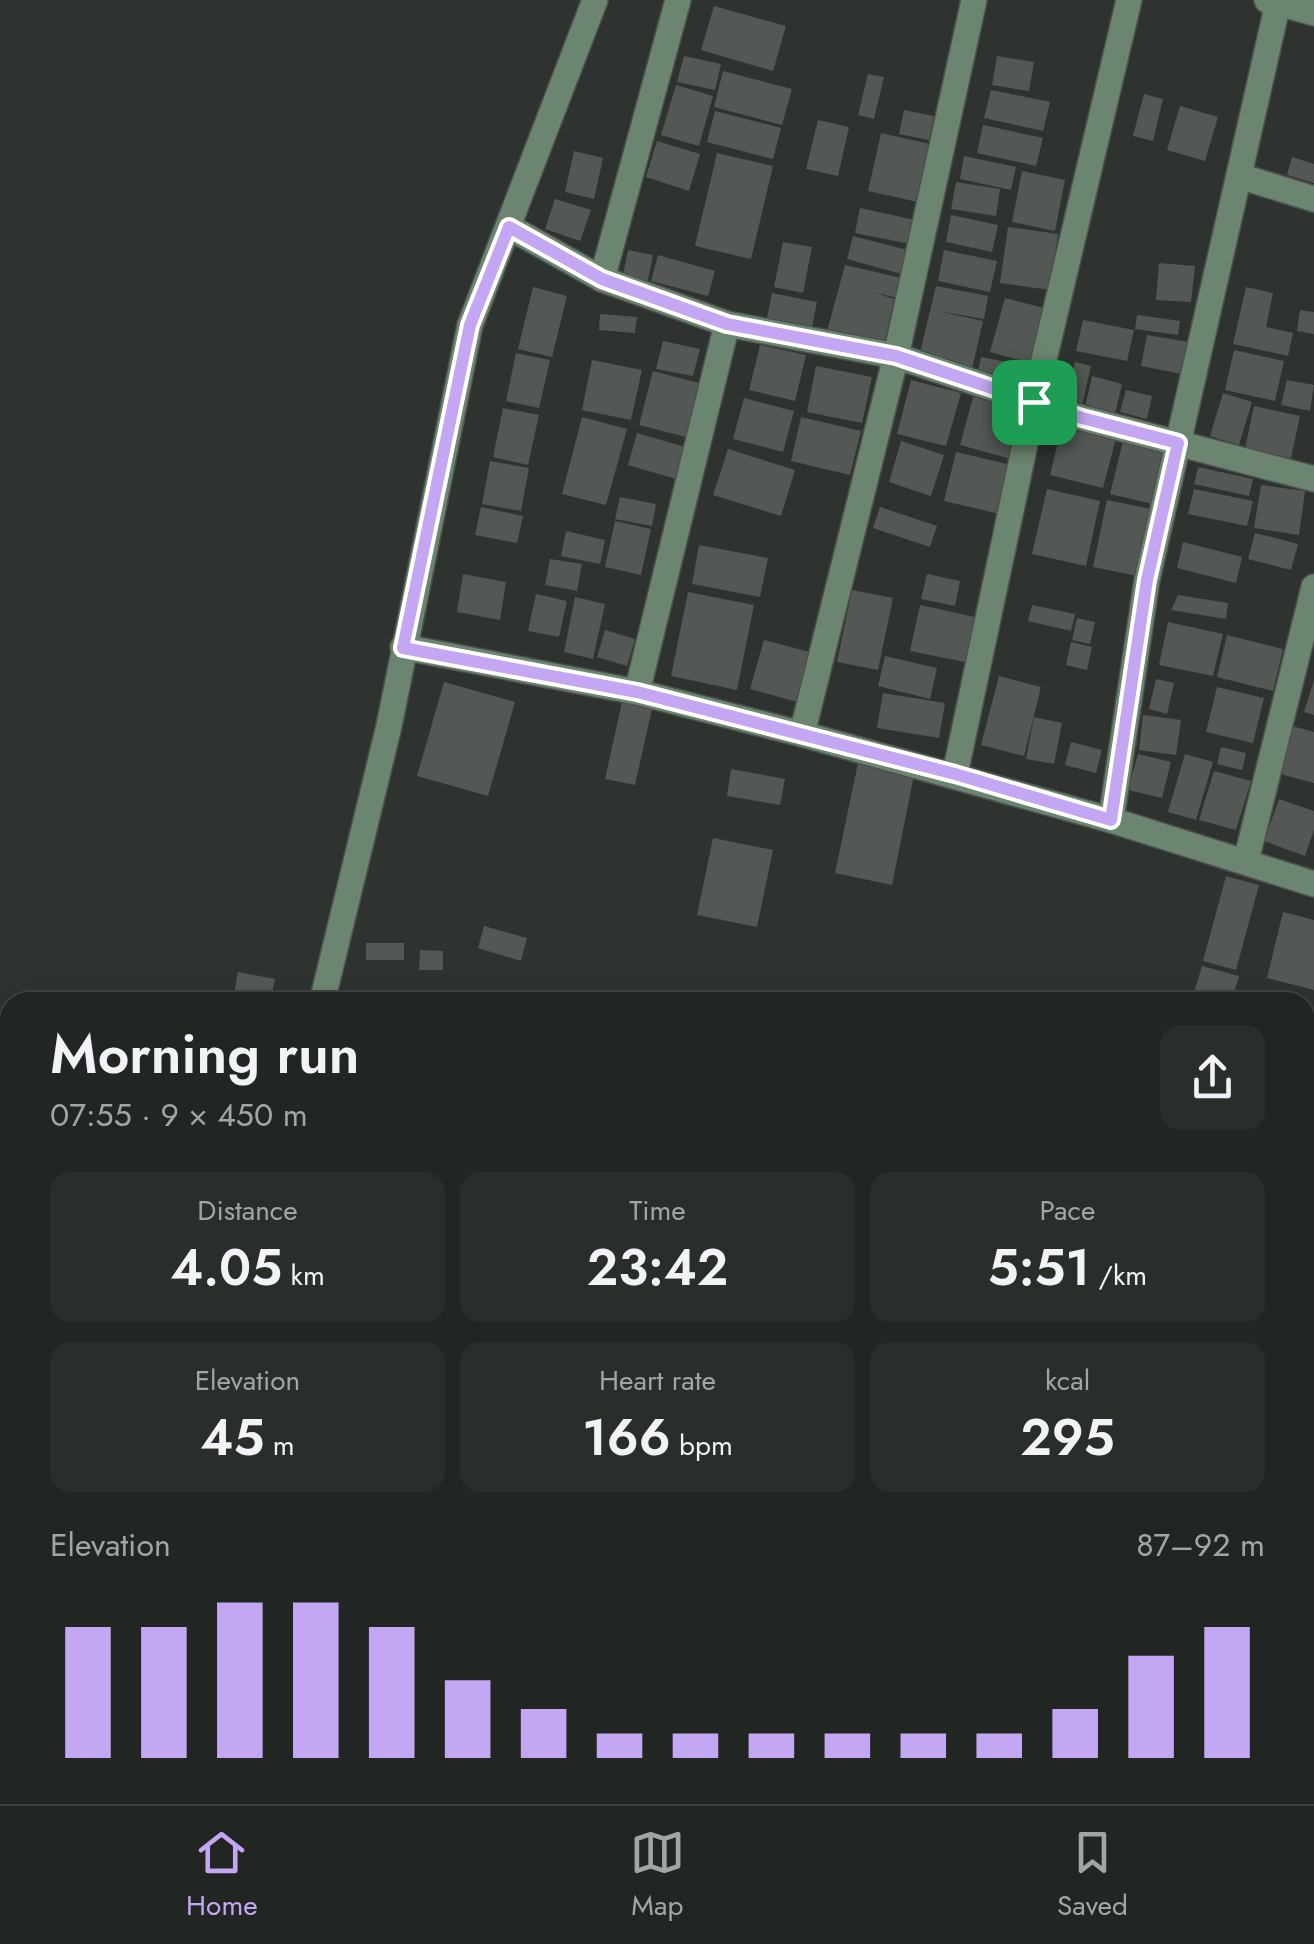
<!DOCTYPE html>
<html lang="en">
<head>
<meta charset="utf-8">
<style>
  body { margin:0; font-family:Jost,sans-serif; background:#2a2e2b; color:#f1f3f6; height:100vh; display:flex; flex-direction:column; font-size:38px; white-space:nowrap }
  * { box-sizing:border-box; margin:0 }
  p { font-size:32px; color:#a2a5a6 }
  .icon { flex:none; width:55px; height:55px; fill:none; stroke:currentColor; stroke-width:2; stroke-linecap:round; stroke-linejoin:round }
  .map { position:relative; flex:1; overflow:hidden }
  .side { position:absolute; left:0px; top:992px; width:1315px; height:812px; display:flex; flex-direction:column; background:#222623; border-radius:30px 30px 0 0; box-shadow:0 5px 15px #0003,0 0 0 2px #3f4341 }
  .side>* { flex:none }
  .pin { position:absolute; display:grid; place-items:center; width:85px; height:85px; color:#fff; margin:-42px; border-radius:20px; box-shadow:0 5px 15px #0006 }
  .round { display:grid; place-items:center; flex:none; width:105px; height:105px; border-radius:20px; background:#2a2e2b }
  .overview { display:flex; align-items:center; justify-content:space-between; height:170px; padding:0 50px }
  h1 { font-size:55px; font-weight:600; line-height:75px }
  .metrics { display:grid; grid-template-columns:repeat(3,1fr); gap:15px; height:170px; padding:10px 50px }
  .metrics div { display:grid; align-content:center; border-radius:20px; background:#2a2e2b; text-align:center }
  .metrics b { font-size:50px; font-weight:600 }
  .metrics small { font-size:28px; font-weight:400 }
  .metrics p { font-size:28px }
  .chart { height:280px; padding:20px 50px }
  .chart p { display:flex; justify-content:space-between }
  .chart svg { width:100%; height:180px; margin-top:10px; stroke:#c4a7f2; stroke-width:6 }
  .menu { display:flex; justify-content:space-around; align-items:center; height:140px; border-top:2px solid #3f4341; background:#222623; font-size:28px; color:#a2a5a6 }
  .menu a { display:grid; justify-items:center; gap:5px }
  .menu .on { color:#c4a7f2 }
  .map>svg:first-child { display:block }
</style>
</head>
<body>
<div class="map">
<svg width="1314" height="1804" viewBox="0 0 1314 1804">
  <rect width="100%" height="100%" fill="#2e332f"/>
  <g fill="#535854">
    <polygon points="714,6 786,26 773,71 701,50"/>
    <polygon points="684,56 721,64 715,90 677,82"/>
    <polygon points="997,56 1034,62 1029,91 992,85"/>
    <polygon points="723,71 792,89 782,125 714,107"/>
    <polygon points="868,74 884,77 874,119 858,115"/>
    <polygon points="676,85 713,96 699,146 661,135"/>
    <polygon points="991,90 1050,102 1043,131 984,118"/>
    <polygon points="1144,94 1163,99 1153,141 1133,136"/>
    <polygon points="1180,106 1218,117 1205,161 1167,150"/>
    <polygon points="904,110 934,116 929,140 899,134"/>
    <polygon points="715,111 781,128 773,159 707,142"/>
    <polygon points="818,120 849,127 838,176 806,169"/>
    <polygon points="983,125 1043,138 1036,166 977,153"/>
    <polygon points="881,133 935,145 922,203 868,191"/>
    <polygon points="657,141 700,154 689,191 646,177"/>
    <polygon points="574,151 603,158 594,199 565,192"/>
    <polygon points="717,153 773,166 751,259 695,246"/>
    <polygon points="964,156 1016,167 1011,190 960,179"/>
    <polygon points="1292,157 1314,164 1314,183 1287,175"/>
    <polygon points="1022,171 1065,180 1055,231 1012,222"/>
    <polygon points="956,182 1000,189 996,216 951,209"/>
    <polygon points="555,199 591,210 580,241 545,229"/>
    <polygon points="860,208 915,220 910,244 855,233"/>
    <polygon points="951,215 998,225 992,252 946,242"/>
    <polygon points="1008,227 1058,234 1050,290 1000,283"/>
    <polygon points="853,236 907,250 901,274 847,259"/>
    <polygon points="783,242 812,247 803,293 774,287"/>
    <polygon points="628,250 653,255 647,285 622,280"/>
    <polygon points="944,250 997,261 990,292 938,281"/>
    <polygon points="658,255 715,271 708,296 651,281"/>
    <polygon points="1159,263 1195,266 1191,302 1156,300"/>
    <polygon points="845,265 906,279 901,299 873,292 894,299 883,349 826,335"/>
    <polygon points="936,286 988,296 984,319 937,311 983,321 972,369 919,357"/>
    <polygon points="533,287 567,296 552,357 518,349"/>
    <polygon points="1246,287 1273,293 1266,327 1293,333 1288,356 1233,344"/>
    <polygon points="772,293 817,302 811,332 766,322"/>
    <polygon points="1005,298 1048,309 1034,364 990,352"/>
    <polygon points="1300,310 1314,312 1314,334 1297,331"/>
    <polygon points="600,314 637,317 635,333 599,330"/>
    <polygon points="1137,315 1180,321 1178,335 1135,329"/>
    <polygon points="1083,320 1134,330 1127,361 1076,351"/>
    <polygon points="1147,335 1189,342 1182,374 1141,366"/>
    <polygon points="663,341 700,349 693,376 656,369"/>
    <polygon points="760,345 806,355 795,401 749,390"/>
    <polygon points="1234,350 1284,361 1275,401 1225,390"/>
    <polygon points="516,353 550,360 539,408 506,401"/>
    <polygon points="981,357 1022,365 1018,390 976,381"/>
    <polygon points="592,360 642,370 631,420 582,410"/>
    <polygon points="1075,362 1091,366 1082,405 1065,401"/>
    <polygon points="816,366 872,377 862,423 807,412"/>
    <polygon points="653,371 703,384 690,438 639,425"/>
    <polygon points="1092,376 1122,384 1115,414 1085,407"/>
    <polygon points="911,380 961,393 946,446 897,434"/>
    <polygon points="1287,380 1314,385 1310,411 1281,405"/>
    <polygon points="1126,390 1152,396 1147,419 1120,412"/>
    <polygon points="1223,393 1252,402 1239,445 1210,436"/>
    <polygon points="973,397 1025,411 1011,459 960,445"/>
    <polygon points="744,398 794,411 783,452 733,439"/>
    <polygon points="1254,406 1300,416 1291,458 1245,449"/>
    <polygon points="503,408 539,415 528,465 493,457"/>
    <polygon points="582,417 627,429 606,505 562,494"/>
    <polygon points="801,417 861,431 850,475 791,461"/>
    <polygon points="1062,425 1116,438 1103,488 1050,475"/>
    <polygon points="637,433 685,447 676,479 628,465"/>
    <polygon points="901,441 944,455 931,496 889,482"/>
    <polygon points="1123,441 1166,451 1153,504 1110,494"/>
    <polygon points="728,449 795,470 781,516 713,495"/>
    <polygon points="956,452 1016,466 1004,515 944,501"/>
    <polygon points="490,461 529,468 521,511 482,504"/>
    <polygon points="1198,467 1253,479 1249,496 1194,484"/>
    <polygon points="1261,485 1305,491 1299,535 1254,528"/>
    <polygon points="1047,489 1100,501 1086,566 1032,554"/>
    <polygon points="1194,489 1253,501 1247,526 1188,514"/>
    <polygon points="620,497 656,504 652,526 615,519"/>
    <polygon points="1107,500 1152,509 1138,576 1093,567"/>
    <polygon points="481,507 523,516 517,543 475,535"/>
    <polygon points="880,507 937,526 930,547 873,528"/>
    <polygon points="615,521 651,529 641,575 605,567"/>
    <polygon points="566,531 605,540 600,564 561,556"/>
    <polygon points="1255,533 1298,544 1291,570 1248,559"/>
    <polygon points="1183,542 1242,557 1236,583 1177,568"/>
    <polygon points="699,545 768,558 760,597 692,584"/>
    <polygon points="550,559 582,564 577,591 545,585"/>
    <polygon points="463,574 506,582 500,620 457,612"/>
    <polygon points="927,574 960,581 955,606 921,599"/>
    <polygon points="852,590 893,598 878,670 837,662"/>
    <polygon points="688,592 754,605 737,690 671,676"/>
    <polygon points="536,594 567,601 559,637 528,631"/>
    <polygon points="1178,595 1228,603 1226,619 1171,610"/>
    <polygon points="575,597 605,604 593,659 564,652"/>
    <polygon points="920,605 975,617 965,662 910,651"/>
    <polygon points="1032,605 1075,614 1071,631 1028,621"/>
    <polygon points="1077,618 1095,622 1090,644 1072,640"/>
    <polygon points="1168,622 1223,634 1213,676 1159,665"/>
    <polygon points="605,630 635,639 627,666 597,657"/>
    <polygon points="1227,635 1283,649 1273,691 1217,677"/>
    <polygon points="764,640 810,652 797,702 750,689"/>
    <polygon points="1071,642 1092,647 1087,670 1066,665"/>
    <polygon points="885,656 937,668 930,699 878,686"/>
    <polygon points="999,676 1041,687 1024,756 981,745"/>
    <polygon points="1156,679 1174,683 1167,714 1149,709"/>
    <polygon points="1314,680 1314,715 1304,712"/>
    <polygon points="444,682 515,702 488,796 417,776"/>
    <polygon points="1217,687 1264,698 1253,743 1206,732"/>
    <polygon points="883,693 945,703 939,738 877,728"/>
    <polygon points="622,702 652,709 635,785 605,779"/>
    <polygon points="1143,715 1181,720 1176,755 1139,750"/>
    <polygon points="1034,717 1062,723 1054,764 1026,759"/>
    <polygon points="1292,726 1314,732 1314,783 1280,774"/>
    <polygon points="1071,742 1102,750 1096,773 1065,765"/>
    <polygon points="1221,747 1246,753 1242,770 1217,764"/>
    <polygon points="1138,754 1171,762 1162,798 1128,790"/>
    <polygon points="1185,754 1213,762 1196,820 1168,812"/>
    <polygon points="858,763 914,775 892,885 835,873"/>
    <polygon points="731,769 785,779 780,805 727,796"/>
    <polygon points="1214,771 1251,781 1236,830 1199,820"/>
    <polygon points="1279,799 1314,811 1314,830 1305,856 1264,841"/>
    <polygon points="713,838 773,850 757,927 697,915"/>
    <polygon points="1226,876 1259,885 1236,970 1203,961"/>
    <polygon points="1283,912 1314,920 1314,990 1267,978"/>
    <polygon points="484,926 527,938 521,961 478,948"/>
    <rect x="366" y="943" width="38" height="17"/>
    <polygon points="420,950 443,951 443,970 419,970"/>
    <polygon points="1202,966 1239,976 1231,1002 1191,1002"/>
    <polygon points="238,972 275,979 270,1002 233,999"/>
    <polygon points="1305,1226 1314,1230 1314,1280 1305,1299"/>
    <polygon points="1305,1480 1314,1484 1314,1530 1310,1537 1305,1535"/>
    <polygon points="248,1795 284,1795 284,1800 248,1802"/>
    <polygon points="502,1795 545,1795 543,1804 502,1804"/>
    <polygon points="774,1795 823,1795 824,1804 773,1804"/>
    <polygon points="1028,1795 1048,1795 1048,1804 1027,1804"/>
    <polygon points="1085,1795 1159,1795 1158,1804 1085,1804"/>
    <polygon points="59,1796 79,1797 79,1804 58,1804"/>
  </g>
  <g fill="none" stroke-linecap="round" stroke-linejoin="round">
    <g stroke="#4d514e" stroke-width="28">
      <g id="minor">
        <polyline points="1267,0 1314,13"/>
        <polyline points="1239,176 1314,199"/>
        <polyline points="509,227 602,279 727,324 896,356 1082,418 1314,479"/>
        <polyline points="602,279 678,0"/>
        <polyline points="403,647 637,692 802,734 1111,820 1314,884"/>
        <polyline points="637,692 727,324"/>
        <polyline points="802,734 896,356 974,0"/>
        <polyline points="955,774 1034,402 1129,0"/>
        <polyline points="1111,820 1147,580 1278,3"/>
        <polyline points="1246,861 1314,587"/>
        <polyline points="322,1002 389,726 470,325 595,0"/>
        <polyline points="0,1315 10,1318"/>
        <polyline points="1305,1318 1314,1323"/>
        <polyline points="214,1795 217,1804"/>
      </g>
    </g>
    <g stroke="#4d514e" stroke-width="28">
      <g id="major">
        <polyline points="1305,1588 1314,1569"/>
        <polyline points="1200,1804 1205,1795"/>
      </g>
    </g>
    <use href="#minor" stroke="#6b8570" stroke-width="25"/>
    <use href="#major" stroke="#a1d9ae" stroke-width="25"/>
  </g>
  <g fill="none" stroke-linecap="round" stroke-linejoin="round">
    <g stroke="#fff" stroke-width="20">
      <polygon id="route" points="509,227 602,279 727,324 896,356 1082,418 1178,443 1147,580 1111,820 955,774 637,692 403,648 470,325"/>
    </g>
    <use href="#route" stroke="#c4a7f2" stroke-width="12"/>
  </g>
</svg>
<div class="pin" style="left:1034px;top:402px;background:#1e9e55"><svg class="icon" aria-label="arrive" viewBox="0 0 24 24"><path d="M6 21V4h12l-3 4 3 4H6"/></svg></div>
<section class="side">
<div class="overview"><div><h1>Morning run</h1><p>07:55 · 9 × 450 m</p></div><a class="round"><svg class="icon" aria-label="share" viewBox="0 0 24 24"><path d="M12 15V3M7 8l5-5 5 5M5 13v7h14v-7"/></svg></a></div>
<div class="metrics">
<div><p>Distance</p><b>4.05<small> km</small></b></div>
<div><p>Time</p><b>23:42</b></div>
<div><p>Pace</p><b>5:51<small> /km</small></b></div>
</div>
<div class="metrics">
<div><p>Elevation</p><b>45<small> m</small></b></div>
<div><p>Heart rate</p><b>166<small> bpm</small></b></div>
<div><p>kcal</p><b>295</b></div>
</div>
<div class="chart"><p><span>Elevation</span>87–92 m</p>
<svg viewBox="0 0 160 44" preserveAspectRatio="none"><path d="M5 44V12M15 44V12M25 44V6M35 44V6M45 44V12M55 44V25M65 44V32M75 44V38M85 44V38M95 44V38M105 44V38M115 44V38M125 44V38M135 44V32M145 44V19M155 44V12"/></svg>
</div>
</section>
</div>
<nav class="menu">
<a class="on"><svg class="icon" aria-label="home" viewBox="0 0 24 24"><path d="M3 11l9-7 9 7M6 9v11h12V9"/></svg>Home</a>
<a><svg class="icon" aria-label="map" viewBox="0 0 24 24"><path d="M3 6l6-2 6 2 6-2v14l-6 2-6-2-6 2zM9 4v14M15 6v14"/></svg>Map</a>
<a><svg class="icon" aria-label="saved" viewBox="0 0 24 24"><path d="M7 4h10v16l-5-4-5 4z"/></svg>Saved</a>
</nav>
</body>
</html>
